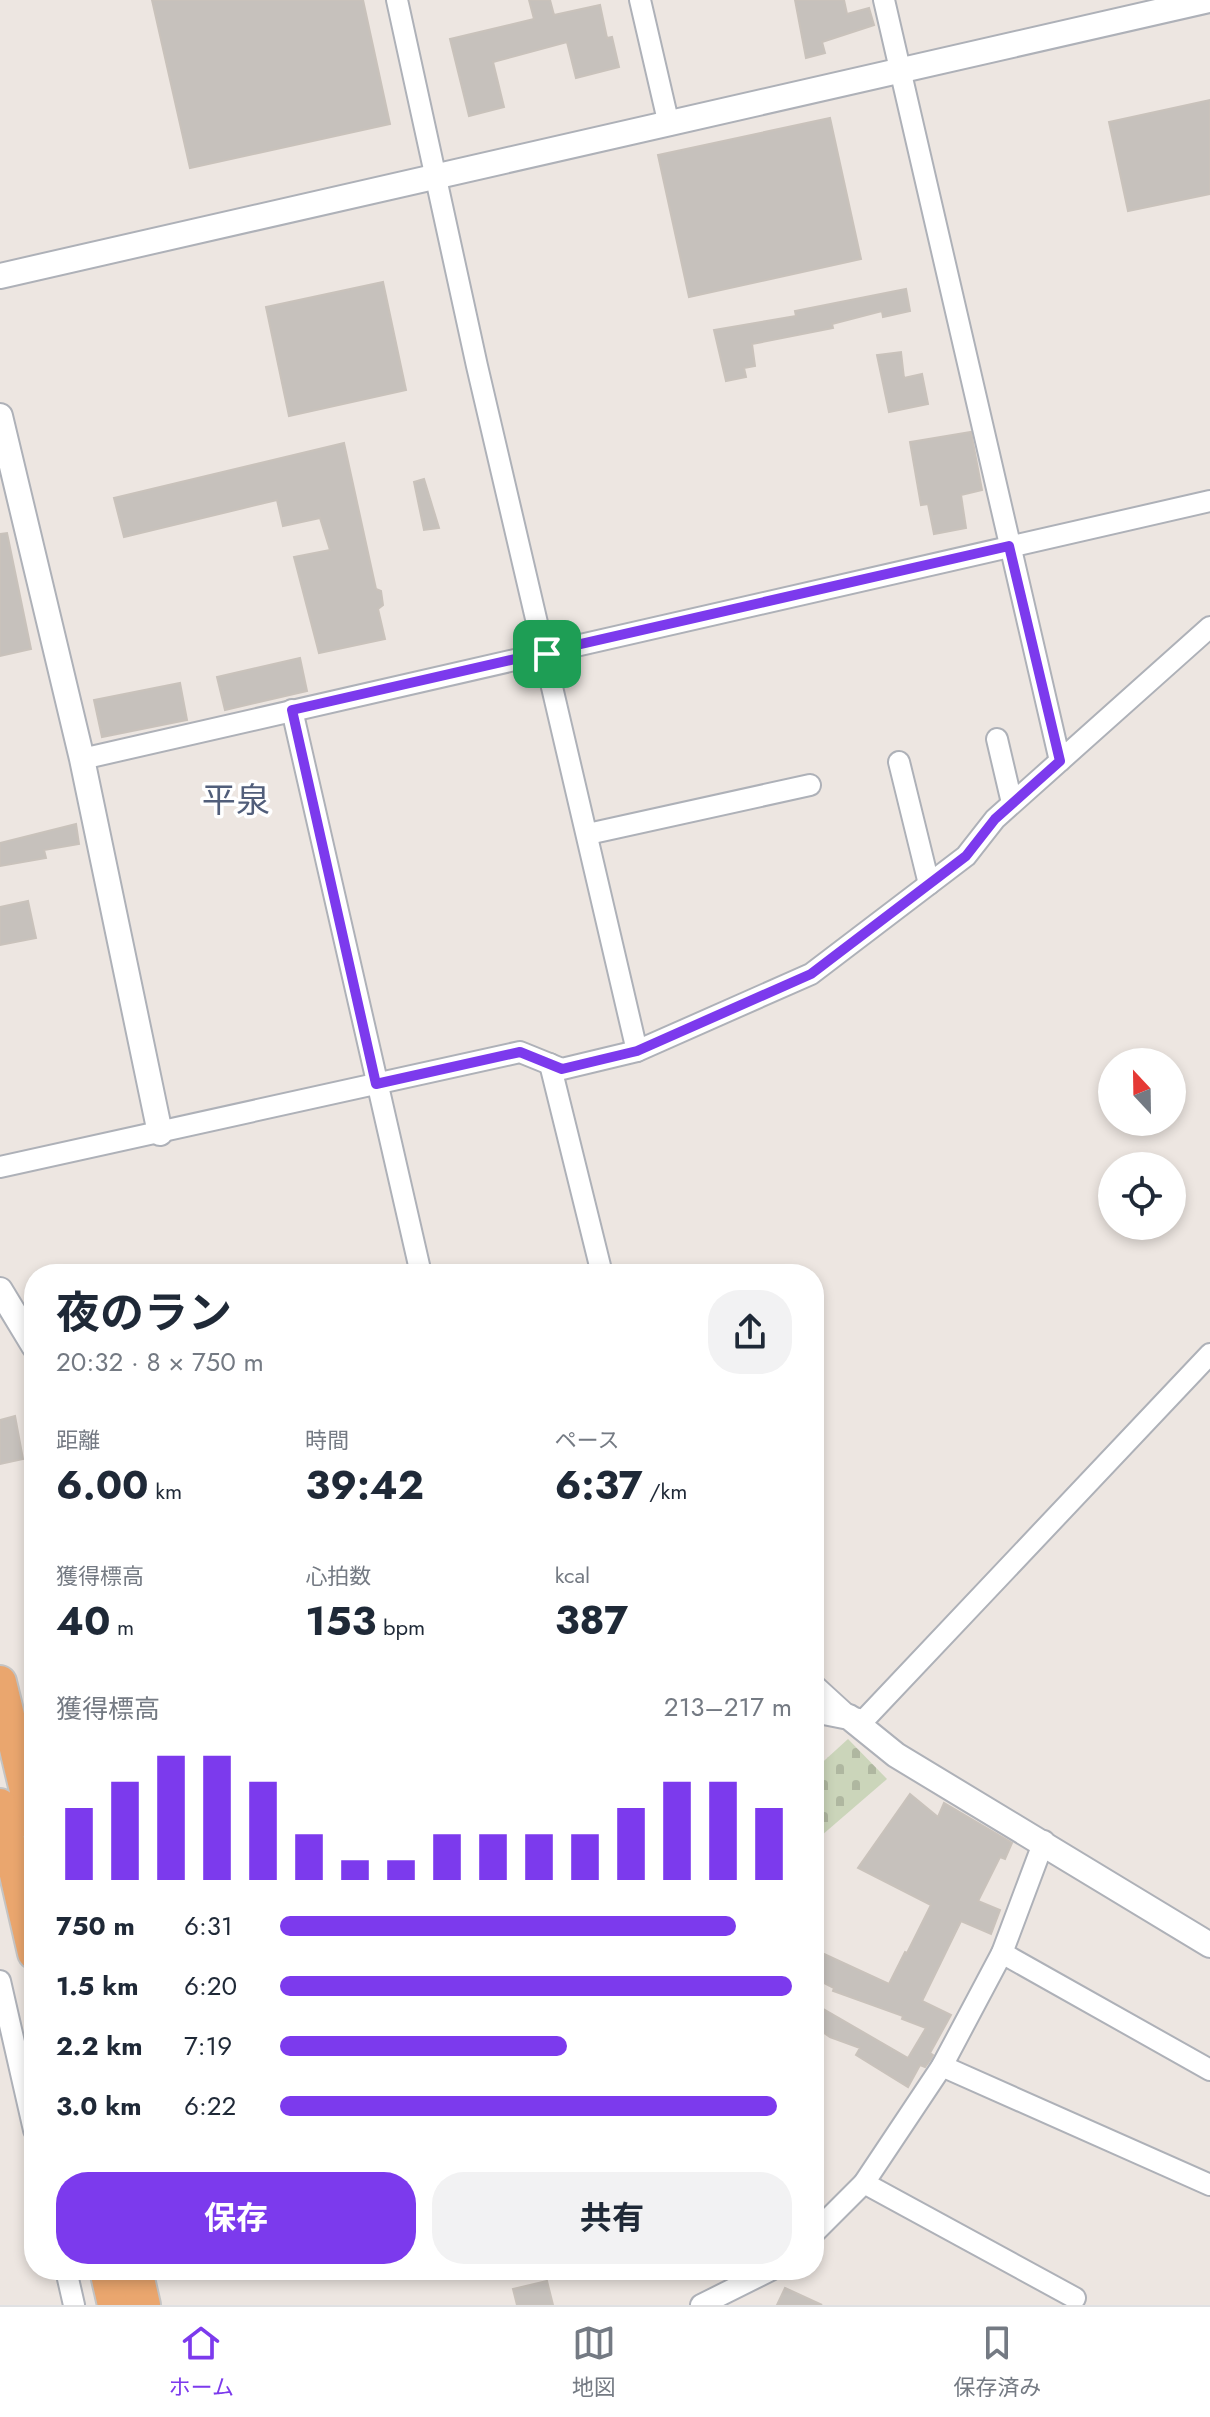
<!DOCTYPE html>
<html lang="ja">
<head>
<meta charset="utf-8">
<style>
  body { margin:0; font-family:Jost,"Noto Sans JP",sans-serif; background:#f2f2f3; color:#1f2937; height:100vh; display:flex; flex-direction:column; font-size:30px; white-space:nowrap }
  * { box-sizing:border-box; margin:0 }
  p { font-size:26px; color:#747a83 }
  .icon { flex:none; width:44px; height:44px; fill:none; stroke:currentColor; stroke-width:2; stroke-linecap:round; stroke-linejoin:round }
  .map { position:relative; flex:1; overflow:hidden }
  .drawer { position:absolute; left:24px; top:1264px; width:800px; height:1016px; display:flex; flex-direction:column; background:#fff; border-radius:32px; box-shadow:0 4px 12px #0003 }
  .drawer>* { flex:none }
  .needle { width:52px; rotate:338deg }
  .tools { position:absolute; left:1098px; top:1048px; display:grid; gap:16px }
  .tools a { display:grid; place-items:center; width:88px; height:88px; border-radius:50%; background:#fff; box-shadow:0 4px 12px #0003; font-size:40px }
  .pin { position:absolute; display:grid; place-items:center; width:68px; height:68px; color:#fff; margin:-34px; border-radius:16px; box-shadow:0 4px 12px #0006 }
  .round { display:grid; place-items:center; flex:none; width:84px; height:84px; border-radius:32px; background:#f2f2f3 }
  .headline { display:flex; align-items:center; justify-content:space-between; height:136px; padding:0 32px }
  h1 { font-size:44px; font-weight:700; line-height:60px }
  .metrics { display:grid; grid-template-columns:repeat(3,1fr); gap:12px; height:136px; padding:8px 32px }
  .metrics div { display:grid; align-content:center }
  .metrics b { font-size:40px; font-weight:700 }
  .metrics small { font-size:22px; font-weight:400 }
  .metrics p { font-size:22px }
  .chart { height:224px; padding:16px 32px }
  .chart p { display:flex; justify-content:space-between }
  .chart svg { width:100%; height:144px; margin-top:8px; stroke:#7c3aed; stroke-width:6 }
  .button { display:flex; gap:16px; margin-top:auto; padding:16px 32px }
  .button a { flex:1; height:92px; border-radius:32px; background:#7c3aed; color:#fff; font-size:32px; font-weight:700; line-height:92px; text-align:center }
  .button a+a { background:#f2f2f3; color:#1f2937 }
  ul { padding:0 32px; list-style:none; font-size:26px }
  li { display:grid; grid-template-columns:128px 96px 1fr; align-items:center; height:60px }
  li i { height:20px; border-radius:10px; background:#7c3aed }
  .menu { display:flex; justify-content:space-around; align-items:center; height:112px; border-top:2px solid #e0e1e3; background:#fff; font-size:22px; color:#747a83 }
  .menu a { display:grid; justify-items:center; gap:4px }
  .menu .selected { color:#7c3aed }
  .map>svg:first-child { display:block }
</style>
</head>
<body>
<div class="map">
<svg width="1210" height="2305" viewBox="0 0 1210 2305">
  <defs>
    <pattern id="cemetery-stones" width="16" height="16" patternUnits="userSpaceOnUse" patternTransform="scale(2)"><rect width="16" height="16" fill="#cbd5ba"/><path d="M2 7V4a2 2 0 0 1 4 0v3zM10 15v-3a2 2 0 0 1 4 0v3z" fill="#afb7a0"/></pattern>
  </defs>
  <rect width="100%" height="100%" fill="#ede6e1"/>
  <polygon fill="url(#cemetery-stones)" points="848,1739 887,1779 814,1842 814,1770"/>
  <g fill="#c6c1bc" stroke="#c9c2bb" stroke-width="2">
    <polygon points="152,0 363,0 390,124 190,168"/>
    <polygon points="529,0 550,0 554,15 600,5 607,38 612,37 619,67 576,78 567,42 493,62 504,107 469,116 450,39 534,19"/>
    <polygon points="795,0 844,0 847,14 869,8 874,25 822,42 825,53 806,58"/>
    <polygon points="1210,100 1210,194 1128,211 1109,122"/>
    <polygon points="830,118 861,259 689,297 658,155"/>
    <polygon points="383,282 406,390 289,416 266,307"/>
    <polygon points="906,289 910,311 883,317 882,311 832,324 833,328 752,344 755,366 744,368 746,377 726,381 714,330 796,316 795,311"/>
    <polygon points="901,352 904,378 922,374 928,404 889,412 877,355"/>
    <polygon points="971,432 982,490 961,495 966,528 934,534 928,504 921,505 910,442"/>
    <polygon points="344,443 376,589 381,591 383,605 378,609 385,639 319,653 294,557 330,550 320,518 283,526 277,500 124,537 114,498"/>
    <polygon points="424,479 439,528 424,530 414,482"/>
    <polygon points="7,533 31,649 0,656 0,534"/>
    <polygon points="300,658 307,691 225,710 217,677"/>
    <polygon points="180,683 187,720 102,737 94,700"/>
    <polygon points="76,824 79,844 44,850 46,858 0,866 0,843"/>
    <polygon points="28,901 36,938 0,945 0,907"/>
    <polygon points="15,1416 23,1459 0,1464 0,1420"/>
    <polygon points="910,1794 938,1817 944,1803 1012,1843 1005,1859 1000,1857 978,1901 1000,1910 991,1934 961,1921 922,2001 951,2015 930,2053 933,2055 931,2059 925,2067 920,2065 908,2087 856,2055 860,2048 830,2037 814,2026 823,2009 908,2058 926,2028 902,2019 903,2016 833,1991 834,1988 814,1978 814,1963 820,1952 889,1984 905,1952 907,1953 931,1905 858,1868"/>
    <polygon points="547,2281 553,2305 517,2305 513,2289"/>
    <polygon points="785,2288 822,2305 777,2305"/>
  </g>
  <g fill="none" stroke-linecap="round" stroke-linejoin="round">
    <g stroke="#aeb1b8" stroke-width="24">
      <g id="minor">
        <polyline points="397,0 477,366 637,1051"/>
        <polyline points="640,0 669,125"/>
        <polyline points="884,0 1060,761"/>
        <polyline points="292,710 421,1274"/>
        <polyline points="997,739 1012,803"/>
        <polyline points="82,759 1210,501"/>
        <polyline points="899,762 929,884"/>
        <polyline points="588,834 810,785"/>
        <polyline points="550,1064 602,1274"/>
        <polyline points="0,1167 520,1052 562,1069 637,1051 811,974 966,856 995,819 1210,627"/>
        <polyline points="814,1685 849,1717 864,1720 1210,1354"/>
        <polyline points="1002,1953 1210,2070"/>
        <polyline points="0,1981 34,2130"/>
        <polyline points="942,2066 1210,2185"/>
        <polyline points="864,2183 1075,2298"/>
        <polyline points="814,2233 864,2183 942,2066 1002,1953 1044,1841"/>
        <polyline points="66,2270 74,2305"/>
        <polyline points="701,2305 771,2270"/>
      </g>
    </g>
    <g stroke="#aeb1b8" stroke-width="28">
      <g id="tertiary">
        <polyline points="0,276 1209,0"/>
        <polyline points="0,416 82,759 160,1133"/>
        <polyline points="0,1290 34,1346"/>
        <polyline points="814,1710 849,1717 896,1755 1210,1945"/>
      </g>
    </g>
    <g stroke="#c4c4c4" stroke-width="36">
      <g id="trunk">
        <polyline points="0,1682 34,1824"/>
        <polyline points="0,1805 34,1953"/>
        <polyline points="106,2270 114,2305"/>
        <polyline points="136,2270 144,2305"/>
      </g>
    </g>
    <use href="#minor" stroke="#fff" stroke-width="20"/>
    <use href="#tertiary" stroke="#fff" stroke-width="24"/>
    <use href="#trunk" stroke="#eaa66e" stroke-width="32"/>
  </g>
  <g fill="none" stroke-linecap="round" stroke-linejoin="round">
    <g stroke="#fff" stroke-width="16">
      <polygon id="route" points="1009,546 1060,761 995,819 966,856 811,974 637,1051 562,1069 520,1052 376,1084 292,710"/>
    </g>
    <use href="#route" stroke="#7c3aed" stroke-width="10"/>
  </g>
  <g text-anchor="middle" stroke-width="7" stroke-linejoin="round" paint-order="stroke">
    <g font-size="34" fill="#515e7a" stroke="#fff">
      <text x="236" y="812">平泉</text>
    </g>
  </g>
</svg>
<div class="tools">
<a><svg class="needle" viewBox="-14 -14 28 28"><path d="M0-13l5 13h-10z" fill="#e53935"/><path d="M0 13l5-13h-10z" fill="#747a83"/></svg></a>
<a><svg class="icon" aria-label="locate" viewBox="0 0 24 24"><circle cx="12" cy="12" r="6"/><path d="M12 2v4M12 18v4M2 12h4M18 12h4"/></svg></a>
</div>
<div class="pin" style="left:547px;top:654px;background:#1e9e55"><svg class="icon" aria-label="arrive" viewBox="0 0 24 24"><path d="M6 21V4h12l-3 4 3 4H6"/></svg></div>
<section class="drawer">
<div class="headline"><div><h1>夜のラン</h1><p>20:32 · 8 × 750 m</p></div><a class="round"><svg class="icon" aria-label="share" viewBox="0 0 24 24"><path d="M12 15V3M7 8l5-5 5 5M5 13v7h14v-7"/></svg></a></div>
<div class="metrics">
<div><p>距離</p><b>6.00<small> km</small></b></div>
<div><p>時間</p><b>39:42</b></div>
<div><p>ペース</p><b>6:37<small> /km</small></b></div>
</div>
<div class="metrics">
<div><p>獲得標高</p><b>40<small> m</small></b></div>
<div><p>心拍数</p><b>153<small> bpm</small></b></div>
<div><p>kcal</p><b>387</b></div>
</div>
<div class="chart"><p><span>獲得標高</span>213–217 m</p>
<svg viewBox="0 0 160 44" preserveAspectRatio="none"><path d="M5 44V22M15 44V14M25 44V6M35 44V6M45 44V14M55 44V30M65 44V38M75 44V38M85 44V30M95 44V30M105 44V30M115 44V30M125 44V22M135 44V14M145 44V14M155 44V22"/></svg>
</div>
<ul>
<li><b>750 m</b>6:31<i style="width:89%"></i></li>
<li><b>1.5 km</b>6:20<i style="width:100%"></i></li>
<li><b>2.2 km</b>7:19<i style="width:56%"></i></li>
<li><b>3.0 km</b>6:22<i style="width:97%"></i></li>
</ul>
<div class="button"><a>保存</a><a>共有</a></div>
</section>
</div>
<nav class="menu">
<a class="selected"><svg class="icon" aria-label="home" viewBox="0 0 24 24"><path d="M3 11l9-7 9 7M6 9v11h12V9"/></svg>ホーム</a>
<a><svg class="icon" aria-label="map" viewBox="0 0 24 24"><path d="M3 6l6-2 6 2 6-2v14l-6 2-6-2-6 2zM9 4v14M15 6v14"/></svg>地図</a>
<a><svg class="icon" aria-label="saved" viewBox="0 0 24 24"><path d="M7 4h10v16l-5-4-5 4z"/></svg>保存済み</a>
</nav>
</body>
</html>
